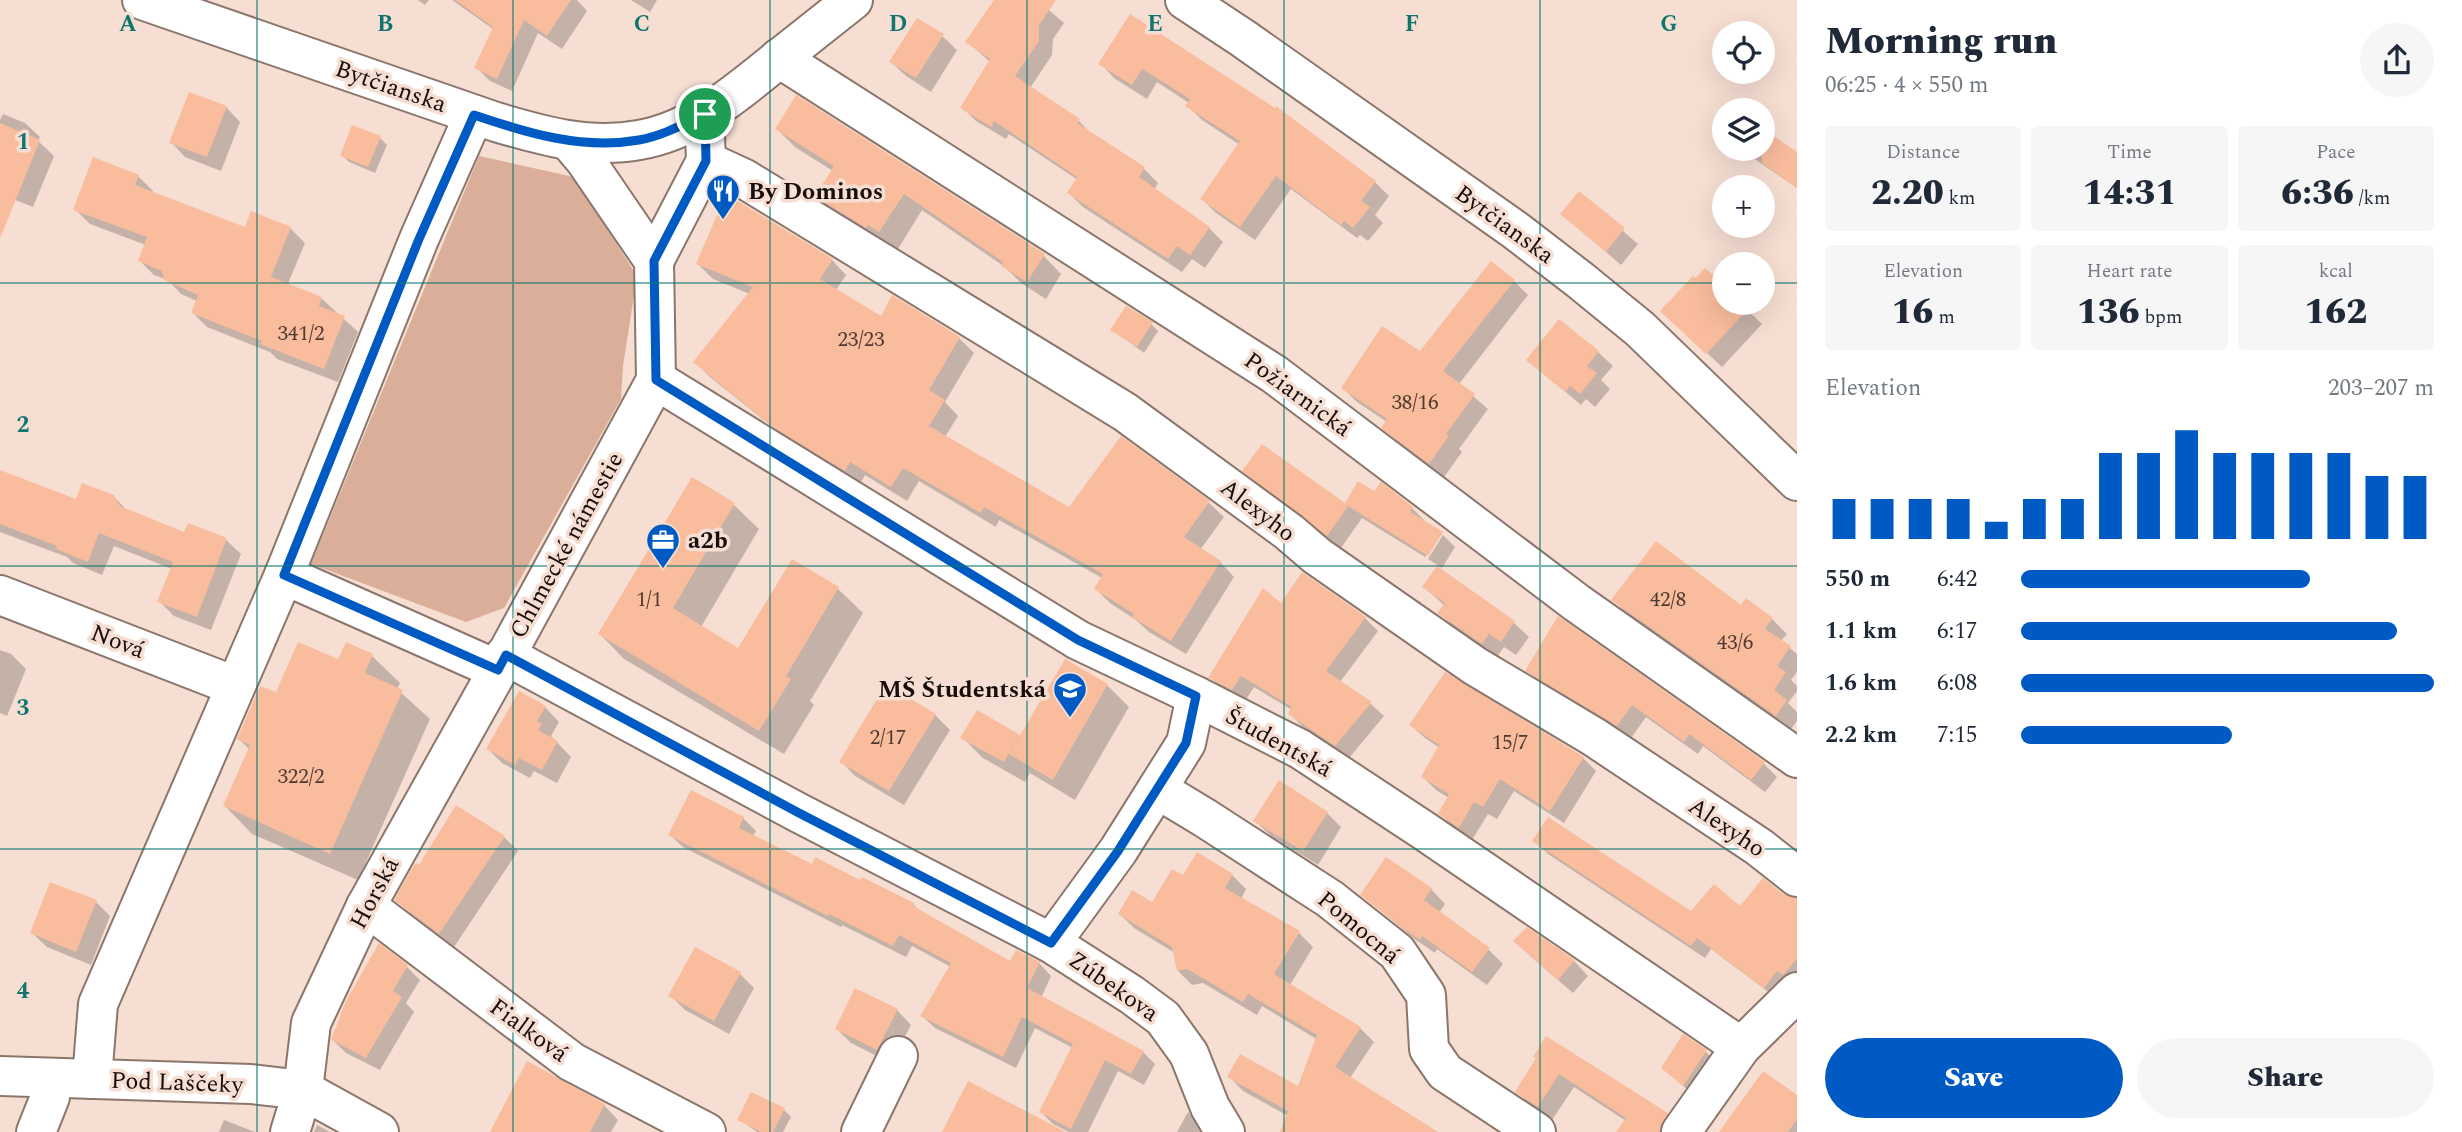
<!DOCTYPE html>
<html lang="en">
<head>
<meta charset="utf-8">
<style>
  body { margin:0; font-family:Spectral,serif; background:#f6f6f7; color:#1f2937; height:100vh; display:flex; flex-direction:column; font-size:26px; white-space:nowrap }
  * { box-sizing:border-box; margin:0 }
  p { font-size:23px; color:#747a83 }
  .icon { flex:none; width:38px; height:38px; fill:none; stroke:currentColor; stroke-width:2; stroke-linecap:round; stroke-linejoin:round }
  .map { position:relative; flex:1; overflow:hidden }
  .sheet { display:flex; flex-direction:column; background:#fff; width:665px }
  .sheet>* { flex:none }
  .buttons { position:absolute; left:1712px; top:21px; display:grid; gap:14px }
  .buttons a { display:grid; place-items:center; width:63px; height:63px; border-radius:50%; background:#fff; box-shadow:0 7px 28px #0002; font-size:35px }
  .pin { position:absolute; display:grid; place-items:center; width:60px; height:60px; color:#fff; margin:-30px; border:4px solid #fff; border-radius:50%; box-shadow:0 2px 7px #0007 }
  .round { display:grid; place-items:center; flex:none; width:74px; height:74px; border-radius:37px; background:#f6f6f7 }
  .overview { display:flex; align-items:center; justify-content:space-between; height:119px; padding:0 28px }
  h1 { font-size:38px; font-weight:800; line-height:52px }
  .stats { display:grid; grid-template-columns:repeat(3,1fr); gap:10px; height:119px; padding:7px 28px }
  .stats div { display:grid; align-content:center; border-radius:7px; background:#f6f6f7; text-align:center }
  .stats b { font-size:35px; font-weight:800 }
  .stats small { font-size:19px; font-weight:400 }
  .stats p { font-size:19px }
  .chart { height:196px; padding:14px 28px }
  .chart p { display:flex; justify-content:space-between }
  .chart svg { width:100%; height:126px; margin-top:7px; stroke:#005ac3; stroke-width:6 }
  .action { display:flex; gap:14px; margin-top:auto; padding:14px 28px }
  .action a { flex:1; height:80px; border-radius:42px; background:#005ac3; color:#fff; font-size:28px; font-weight:800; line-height:80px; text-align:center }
  .action a+a { background:#f6f6f7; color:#1f2937 }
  ul { padding:0 28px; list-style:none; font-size:23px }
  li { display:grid; grid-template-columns:112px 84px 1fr; align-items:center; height:52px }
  li i { height:18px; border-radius:9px; background:#005ac3 }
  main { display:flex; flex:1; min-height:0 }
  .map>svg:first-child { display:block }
</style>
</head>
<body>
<main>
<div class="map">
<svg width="1797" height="1132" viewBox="0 0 1797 1132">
  <rect width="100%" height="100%" fill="#f6ded2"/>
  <polygon fill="#daae99" points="479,156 574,177 637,276 623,366 621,399 504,608 466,622 311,564"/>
  <g fill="#0003">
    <polygon points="418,0 429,0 425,5"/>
    <polygon points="452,0 577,0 587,11 562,49 538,33 512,91 490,81 476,67 493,29"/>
    <polygon points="631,0 657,0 650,12"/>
    <polygon points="996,0 1037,0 1064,23 1053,39 1052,55 1030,88 1079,121 1092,135 1144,169 1158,183 1154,190 1209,228 1223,242 1205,268 1192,259 1182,272 1083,207 1069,193 1078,180 1009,134 1006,139 976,121 962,107 990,62 967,41"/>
    <polygon points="1131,16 1375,182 1389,196 1375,215 1383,223 1368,241 1360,235 1357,238 1291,189 1255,240 1216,213 1202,199 1240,145 1202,120 1188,106 1189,103 1157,82 1147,99 1114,78 1100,63"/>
    <polygon points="942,36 957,50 931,92 906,76 891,62"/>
    <polygon points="226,107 240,122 221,171 185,157 171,142"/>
    <polygon points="3,114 25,123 40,137 38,141 54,156 33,207 0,194 0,120"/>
    <polygon points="777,129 1044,256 1061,274 1046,299 1021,283 1005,267 922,210 898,249 886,242 884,244 835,214 817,196 833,171 795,147"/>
    <polygon points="380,138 387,145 375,173 349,162 342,155"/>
    <polygon points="1740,149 1762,149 1797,155 1797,188"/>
    <polygon points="138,176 153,191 152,193 246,229 290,228 305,243 287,286 321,298 358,332 338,382 277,359 270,352 207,327 193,313 197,301 181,294 168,280 154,275 140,261 146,245 90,224 75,209"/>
    <polygon points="1579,193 1638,244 1621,265 1562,214"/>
    <polygon points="832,260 846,275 836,290 881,318 959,338 974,353 945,402 958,416 945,437 1069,509 1121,438 1209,503 1224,517 1200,550 1220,562 1234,577 1186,654 1149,632 1136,620 1110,603 1096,589 1102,578 999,520 996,527 919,481 907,501 865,475 860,484 790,441 710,377 695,362 750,294 713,279 698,264"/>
    <polygon points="1514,281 1528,295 1459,384 1488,409 1459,449 1462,452 1444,477 1398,442 1383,427 1387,422 1357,402 1343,388 1420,353"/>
    <polygon points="1724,303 1740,303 1762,324 1722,367 1677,325"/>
    <polygon points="1151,324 1158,331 1144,353 1113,330"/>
    <polygon points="1598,352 1613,366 1601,380 1610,389 1595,407 1586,399 1581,405 1528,360"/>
    <polygon points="1245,471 1345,505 1375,493 1412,508 1425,521 1424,523 1442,535 1439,535 1425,557 1362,518 1341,548 1258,484"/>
    <polygon points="0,472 77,501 113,496 128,511 185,534 226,540 241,554 211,630 174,616 159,601 172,569 114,546 102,575 73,563 67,557 0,532"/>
    <polygon points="692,480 734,505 759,529 701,627 739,650 838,589 863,613 810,701 814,705 784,754 624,659 600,634"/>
    <polygon points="1443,535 1455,547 1442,568 1428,559"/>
    <polygon points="1437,568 1514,623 1529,637 1516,655 1504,647 1497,657 1454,627 1440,613 1445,606 1424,587"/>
    <polygon points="1613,600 1741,607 1747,601 1772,619 1787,634 1781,641 1797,654 1797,672 1791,680 1797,686 1797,691 1788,703 1797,712 1797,721 1791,729 1628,614"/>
    <polygon points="1281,605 1365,618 1378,631 1340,682 1371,704 1384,716 1349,758 1303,727 1290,714 1292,710 1254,687 1245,701 1223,690 1210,677"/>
    <polygon points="1558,618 1763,763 1777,777 1765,792 1703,746 1698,754 1646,717 1631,738 1541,684 1528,670"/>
    <polygon points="0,650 11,654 26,669 7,716 0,713"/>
    <polygon points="372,656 400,683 397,689 430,719 358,880 252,834 225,806 250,750 239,739 339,661"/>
    <polygon points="1065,661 1107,685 1129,707 1075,800 1030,773 1025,782 983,758 962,737 977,712 1021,737"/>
    <polygon points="545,707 559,722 551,736 571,757 557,783 534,771 530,778 502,763 488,749"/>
    <polygon points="935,715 950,730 904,805 855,776 841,761"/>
    <polygon points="1411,725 1583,758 1596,771 1564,823 1514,791 1497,819 1488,814 1472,840 1453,827 1440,813 1449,798 1436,790 1423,777 1440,748 1425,738"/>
    <polygon points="1327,813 1341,827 1318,865 1270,835 1255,821"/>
    <polygon points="743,818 756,831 753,836 813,866 913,904 922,914 1011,964 1039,963 1051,976 1041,998 1143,1052 1155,1064 1144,1085 1118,1071 1088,1132 1069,1132 1053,1124 1041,1112 1073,1048 1035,1028 1016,1068 935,1028 922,1016 951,967 912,946 906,957 842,925 841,927 683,847 670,835"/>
    <polygon points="504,837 518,851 454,947 411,914 397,900 420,868"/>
    <polygon points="1535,841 1691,913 1740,908 1783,896 1797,900 1797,987 1778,999 1711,949 1705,958 1548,854"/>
    <polygon points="1387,860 1431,889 1445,904 1439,913 1489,950 1503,964 1487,985 1437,949 1435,953 1416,940 1362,895"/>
    <polygon points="1232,875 1246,889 1241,899 1299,933 1313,947 1290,985 1360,1028 1374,1042 1350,1078 1435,1132 1282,1132 1288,1116 1243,1091 1229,1076 1299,1089 1318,1040 1262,1006 1257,1015 1203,983 1192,985 1178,971 1175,953 1134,928 1120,914 1152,904 1183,877"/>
    <polygon points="96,902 110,916 91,965 47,947 32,933"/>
    <polygon points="1529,955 1574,961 1588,976 1573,993"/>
    <polygon points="407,967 420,980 406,1003 414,1012 380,1070 346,1053 333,1040"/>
    <polygon points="740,974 754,988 729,1034 685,1010 671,996"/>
    <polygon points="897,1010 911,1025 891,1063 851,1043 837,1029"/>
    <polygon points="1684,1036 1706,1052 1720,1066 1698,1099 1663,1068"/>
    <polygon points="1538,1059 1667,1114 1681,1128 1679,1132 1619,1132 1626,1121 1574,1087 1552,1120 1531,1106 1517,1091"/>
    <polygon points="1797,1097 1797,1132 1721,1132"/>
    <polygon points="604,1105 618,1120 611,1132 490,1132"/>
    <polygon points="784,1110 791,1117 783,1132 757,1132 739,1119"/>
    <polygon points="1188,1112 1201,1126 1205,1132 1177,1132"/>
    <polygon points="224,1120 255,1132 219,1132"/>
    <polygon points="317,1125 330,1132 314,1132"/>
  </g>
  <g fill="#f9bc9d">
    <polygon points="455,0 571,0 547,36 524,20 497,79 474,68 493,27"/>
    <polygon points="994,0 1056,0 1039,25 1039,41 1015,76 1080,119 1077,123 1145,167 1139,177 1210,227 1190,255 1177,246 1168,259 1067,193 1077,177 994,121 991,127 960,108 990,59 965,42"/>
    <polygon points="1130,14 1275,108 1276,106 1376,181 1361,201 1370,207 1353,228 1344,221 1341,225 1276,176 1240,227 1200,199 1240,141 1185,106 1190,99 1142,69 1132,85 1098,64"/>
    <polygon points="917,18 944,34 916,78 889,62"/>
    <polygon points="189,92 227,106 207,157 169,143"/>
    <polygon points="796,95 1045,254 1027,282 1001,266 1003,262 904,194 879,232 868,225 866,228 815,196 834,166 775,129"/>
    <polygon points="0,123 40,140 1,236 0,236"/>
    <polygon points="352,125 381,136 368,167 340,156"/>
    <polygon points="1762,128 1797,152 1797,188 1762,163"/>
    <polygon points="93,157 139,175 135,185 245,227 251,211 291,227 271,277 322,297 319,306 345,316 324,369 260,344 262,341 191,313 198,295 164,280 162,271 138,261 147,237 73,210"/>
    <polygon points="1579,191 1625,228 1606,252 1560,214"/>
    <polygon points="726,194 833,259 820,279 881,316 892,295 960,337 929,390 945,400 929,426 1069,507 1121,436 1210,501 1184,537 1221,561 1171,641 1132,617 1134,614 1094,589 1103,574 984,507 981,513 903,468 891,487 850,462 845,471 773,427 693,362 753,287 696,264"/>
    <polygon points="1491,261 1515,280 1443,371 1475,394 1446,434 1449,436 1429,464 1381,428 1387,419 1341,388 1382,326 1420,351"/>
    <polygon points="1705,268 1724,285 1724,303 1754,303 1706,354 1660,311 1693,276 1696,278"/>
    <polygon points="1126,306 1153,322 1137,347 1110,330"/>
    <polygon points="1559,319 1599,351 1587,366 1597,373 1580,394 1570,386 1565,392 1526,360"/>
    <polygon points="1262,444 1345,503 1358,481 1374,491 1381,482 1413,507 1410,512 1443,532 1428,556 1348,506 1327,536 1242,471"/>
    <polygon points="0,470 76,499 82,483 114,495 120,506 184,532 188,523 227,538 197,617 157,602 173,562 99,533 88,562 56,549 57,546 0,524"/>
    <polygon points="692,477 735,503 673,608 738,648 792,559 839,587 786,676 791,679 759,731 598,634"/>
    <polygon points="1656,541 1741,605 1746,598 1773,618 1765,629 1791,646 1777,666 1786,672 1774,690 1787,700 1776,716 1611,600"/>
    <polygon points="1437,566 1515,621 1501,642 1489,634 1482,644 1437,613 1445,603 1422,587"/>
    <polygon points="1302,572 1366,617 1326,671 1372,702 1335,746 1288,714 1292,707 1241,676 1232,690 1208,678 1263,588 1281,603"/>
    <polygon points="1558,616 1765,762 1751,780 1689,734 1684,742 1632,705 1617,726 1525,671"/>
    <polygon points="298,642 338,659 346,642 373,654 365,673 403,690 330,854 223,806 250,745 237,739 260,686 276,692"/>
    <polygon points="1065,659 1108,684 1053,780 1009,754"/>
    <polygon points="1445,672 1584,757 1550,811 1500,779 1483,807 1474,802 1459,828 1438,814 1449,794 1421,777 1439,745 1409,725"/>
    <polygon points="886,684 936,714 889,791 839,762"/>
    <polygon points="519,691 546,706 537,721 542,724 538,730 558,741 542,770 519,758 515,765 486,749"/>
    <polygon points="977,710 1020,735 1004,762 960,738"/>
    <polygon points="1279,780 1328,812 1303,851 1253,821"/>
    <polygon points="691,790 744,817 739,828 812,864 815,857 860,880 862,877 914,903 913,906 1010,961 1016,950 1040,962 1027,988 1144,1051 1131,1074 1105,1060 1071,1129 1039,1112 1073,1044 1022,1017 1003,1057 920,1016 951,963 899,935 893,946 829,914 828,916 668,835"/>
    <polygon points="456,805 505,836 439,934 394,900 414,865 416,863 419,865"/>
    <polygon points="1548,817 1691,911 1714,884 1740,906 1763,878 1783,894 1797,898 1797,959 1783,975 1777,971 1764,988 1697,938 1691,946 1532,841"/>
    <polygon points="1197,852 1233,874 1225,888 1300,931 1274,974 1361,1027 1335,1067 1438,1132 1280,1132 1288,1111 1227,1077 1240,1054 1298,1086 1317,1035 1248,994 1243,1002 1187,969 1177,971 1172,947 1118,914 1132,890 1152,902 1172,869 1183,875"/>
    <polygon points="1386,857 1432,888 1424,900 1490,948 1472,972 1422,936 1420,940 1400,926 1360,895"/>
    <polygon points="50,882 97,900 76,952 30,933"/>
    <polygon points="1527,927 1575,960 1558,980 1513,941"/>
    <polygon points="379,943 408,965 393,991 402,997 366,1058 331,1040 346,1001"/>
    <polygon points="695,947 741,972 714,1021 668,996"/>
    <polygon points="855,988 898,1009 877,1050 835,1029"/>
    <polygon points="1683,1034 1707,1050 1683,1086 1661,1068"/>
    <polygon points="1546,1036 1668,1113 1659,1132 1616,1132 1626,1118 1559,1074 1538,1107 1515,1092 1536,1058 1533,1057"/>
    <polygon points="527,1061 605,1104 590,1132 490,1132"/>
    <polygon points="1763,1071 1797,1095 1797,1119 1788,1132 1719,1132"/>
    <polygon points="968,1081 1066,1132 942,1132"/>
    <polygon points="751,1092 785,1108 773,1132 761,1132 737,1120"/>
  </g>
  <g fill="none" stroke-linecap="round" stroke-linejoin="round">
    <g stroke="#8b766c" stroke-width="42">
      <g id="minor">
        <polyline points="779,58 1274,374 1577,603 1797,758"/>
        <polyline points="474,115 419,239 284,575 498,670 656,380 654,261 585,160 569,141"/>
        <polyline points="706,161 743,178 1125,412 1289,532 1317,556 1475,666 1594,737 1759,847 1797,877"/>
        <polyline points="654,261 706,161 705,136"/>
        <polyline points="656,380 1078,640 1196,696 1300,749 1423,830 1741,1047"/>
        <polyline points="0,595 235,686"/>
        <polyline points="505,655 799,813 1051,943 1132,995 1163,1018 1189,1054 1210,1107 1225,1132"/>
        <polyline points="1157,789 1205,818 1330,899 1397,952 1426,995 1429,1049 1445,1072 1536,1132"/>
        <polyline points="366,906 572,1062 706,1132"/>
        <polyline points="1051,943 1118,851 1186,743 1196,696"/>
        <polyline points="0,1076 251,1084 303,1090 379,1132"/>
        <polyline points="92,1079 98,1004 284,575"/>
        <polyline points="36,1132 50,1097 51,1078"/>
        <polyline points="290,1132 303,1090 311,1023 366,906 498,670"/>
        <polyline points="861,1132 898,1056"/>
        <polyline points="1681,1132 1741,1047 1797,992"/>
      </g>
    </g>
    <g stroke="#8b766c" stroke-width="42">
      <g id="major">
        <path d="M142,0L496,122C543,136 589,149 639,140C694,131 739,91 781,57C805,38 829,19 853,0"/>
        <polyline points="1185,0 1244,39 1515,230 1580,280 1640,329 1797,481"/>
      </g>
    </g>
    <use href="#minor" stroke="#fff" stroke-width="38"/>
    <use href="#major" stroke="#fff" stroke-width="38"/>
  </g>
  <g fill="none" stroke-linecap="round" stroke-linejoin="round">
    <g stroke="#fff" stroke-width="14">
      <path id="route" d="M705,114L706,161L654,261L656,380L1078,640L1196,696L1186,743L1118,851L1051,943L799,813L506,655L498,670L284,575L419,239L474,115C527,133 582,150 639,140C662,136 684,124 705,114Z"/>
    </g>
    <use href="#route" stroke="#005ac3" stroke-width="9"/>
  </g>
  <path fill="none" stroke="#0f766e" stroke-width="2" stroke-opacity="0.55" d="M257,0V1132M513,0V1132M770,0V1132M1027,0V1132M1284,0V1132M1540,0V1132M0,283H1724M1762,283H1797M0,566H1797M0,849H1797"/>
  <defs>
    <g id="restaurant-pin" transform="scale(1.75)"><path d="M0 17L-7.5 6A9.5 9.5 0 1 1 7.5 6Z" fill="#005ac3" stroke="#f6ded2"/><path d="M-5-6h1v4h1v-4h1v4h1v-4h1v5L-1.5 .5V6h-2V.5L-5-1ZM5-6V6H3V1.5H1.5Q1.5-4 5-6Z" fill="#fff"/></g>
    <g id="office-pin" transform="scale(1.75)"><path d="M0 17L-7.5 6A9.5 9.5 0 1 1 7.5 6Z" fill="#005ac3" stroke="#f6ded2"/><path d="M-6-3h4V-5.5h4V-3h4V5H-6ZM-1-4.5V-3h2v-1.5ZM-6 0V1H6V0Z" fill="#fff"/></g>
    <g id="school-pin" transform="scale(1.75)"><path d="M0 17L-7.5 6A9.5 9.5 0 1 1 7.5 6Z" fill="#005ac3" stroke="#f6ded2"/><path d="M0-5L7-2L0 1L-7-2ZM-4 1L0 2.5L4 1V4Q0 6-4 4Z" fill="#fff"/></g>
  </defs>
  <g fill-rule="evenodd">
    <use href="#restaurant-pin" x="723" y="191"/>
    <use href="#office-pin" x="663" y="540"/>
    <use href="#school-pin" x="1070" y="689"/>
  </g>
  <g text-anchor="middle" stroke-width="7" stroke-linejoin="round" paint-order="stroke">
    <g font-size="21" fill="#4f3a2f">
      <text x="301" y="340">341/2</text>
      <text x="861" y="346">23/23</text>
      <text x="1415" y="409">38/16</text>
      <text x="649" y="606">1/1</text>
      <text x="1668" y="606">42/8</text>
      <text x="1735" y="649">43/6</text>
      <text x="888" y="744">2/17</text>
      <text x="1510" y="749">15/7</text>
      <text x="301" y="783">322/2</text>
    </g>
    <g font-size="24" fill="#160e0a" stroke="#f6ded2">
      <text transform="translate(391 86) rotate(19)" y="8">Bytčianska</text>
      <text transform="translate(1505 224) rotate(36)" y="8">Bytčianska</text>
      <text transform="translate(1298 394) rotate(36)" y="8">Požiarnická</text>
      <text transform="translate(1258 510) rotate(37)" y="8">Alexyho</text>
      <text transform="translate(566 545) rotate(-61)" y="8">Chlmecké námestie</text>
      <text transform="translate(118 641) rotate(21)" y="8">Nová</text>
      <text transform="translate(1279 742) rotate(29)" y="8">Študentská</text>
      <text transform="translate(1727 827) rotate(34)" y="8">Alexyho</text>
      <text transform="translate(374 893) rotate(-62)" y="8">Horská</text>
      <text transform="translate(1359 927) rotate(40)" y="8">Pomocná</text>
      <text transform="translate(1114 986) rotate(35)" y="8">Zúbekova</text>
      <text transform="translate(529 1030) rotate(36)" y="8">Fialková</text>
      <text transform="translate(177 1082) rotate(2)" y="8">Pod Laščeky</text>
    </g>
    <g font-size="24" font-weight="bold" fill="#160e0a" stroke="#f6ded2" text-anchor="start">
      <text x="748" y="199">By Dominos</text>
      <text x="688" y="548">a2b</text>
      <text x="1046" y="697" text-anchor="end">MŠ Študentská</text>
    </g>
  </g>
  <g font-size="23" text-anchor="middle" font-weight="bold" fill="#0f766e" stroke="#f6ded2" stroke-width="7" stroke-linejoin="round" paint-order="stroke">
    <text x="128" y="31">A</text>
    <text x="385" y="31">B</text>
    <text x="642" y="31">C</text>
    <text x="898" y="31">D</text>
    <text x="1155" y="31">E</text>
    <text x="1412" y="31">F</text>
    <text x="1669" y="31">G</text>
    <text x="23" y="149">1</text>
    <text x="23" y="432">2</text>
    <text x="23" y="715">3</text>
    <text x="23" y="998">4</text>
  </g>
</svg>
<div class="buttons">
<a><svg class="icon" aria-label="locate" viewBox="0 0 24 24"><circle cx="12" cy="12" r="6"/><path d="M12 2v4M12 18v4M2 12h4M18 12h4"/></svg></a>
<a><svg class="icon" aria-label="layers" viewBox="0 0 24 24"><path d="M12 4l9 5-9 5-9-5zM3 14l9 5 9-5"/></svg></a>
<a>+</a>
<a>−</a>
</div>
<div class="pin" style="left:705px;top:114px;background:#1e9e55"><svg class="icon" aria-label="arrive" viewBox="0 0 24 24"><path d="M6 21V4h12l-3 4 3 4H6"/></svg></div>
</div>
<section class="sheet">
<div class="overview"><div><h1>Morning run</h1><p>06:25 · 4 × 550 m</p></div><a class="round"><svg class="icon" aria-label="share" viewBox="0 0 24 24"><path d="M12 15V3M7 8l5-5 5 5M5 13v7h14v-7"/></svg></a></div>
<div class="stats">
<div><p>Distance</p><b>2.20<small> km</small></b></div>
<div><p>Time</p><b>14:31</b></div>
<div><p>Pace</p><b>6:36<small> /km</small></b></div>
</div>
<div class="stats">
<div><p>Elevation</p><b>16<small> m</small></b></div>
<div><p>Heart rate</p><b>136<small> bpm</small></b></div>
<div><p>kcal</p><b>162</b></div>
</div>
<div class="chart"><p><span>Elevation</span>203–207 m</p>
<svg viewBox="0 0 160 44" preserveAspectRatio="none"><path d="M5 44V30M15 44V30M25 44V30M35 44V30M45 44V38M55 44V30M65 44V30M75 44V14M85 44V14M95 44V6M105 44V14M115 44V14M125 44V14M135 44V14M145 44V22M155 44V22"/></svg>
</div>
<ul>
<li><b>550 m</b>6:42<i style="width:70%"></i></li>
<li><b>1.1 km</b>6:17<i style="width:91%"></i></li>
<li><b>1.6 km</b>6:08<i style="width:100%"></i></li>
<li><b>2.2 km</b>7:15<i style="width:51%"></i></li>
</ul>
<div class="action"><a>Save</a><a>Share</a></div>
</section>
</main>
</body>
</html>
